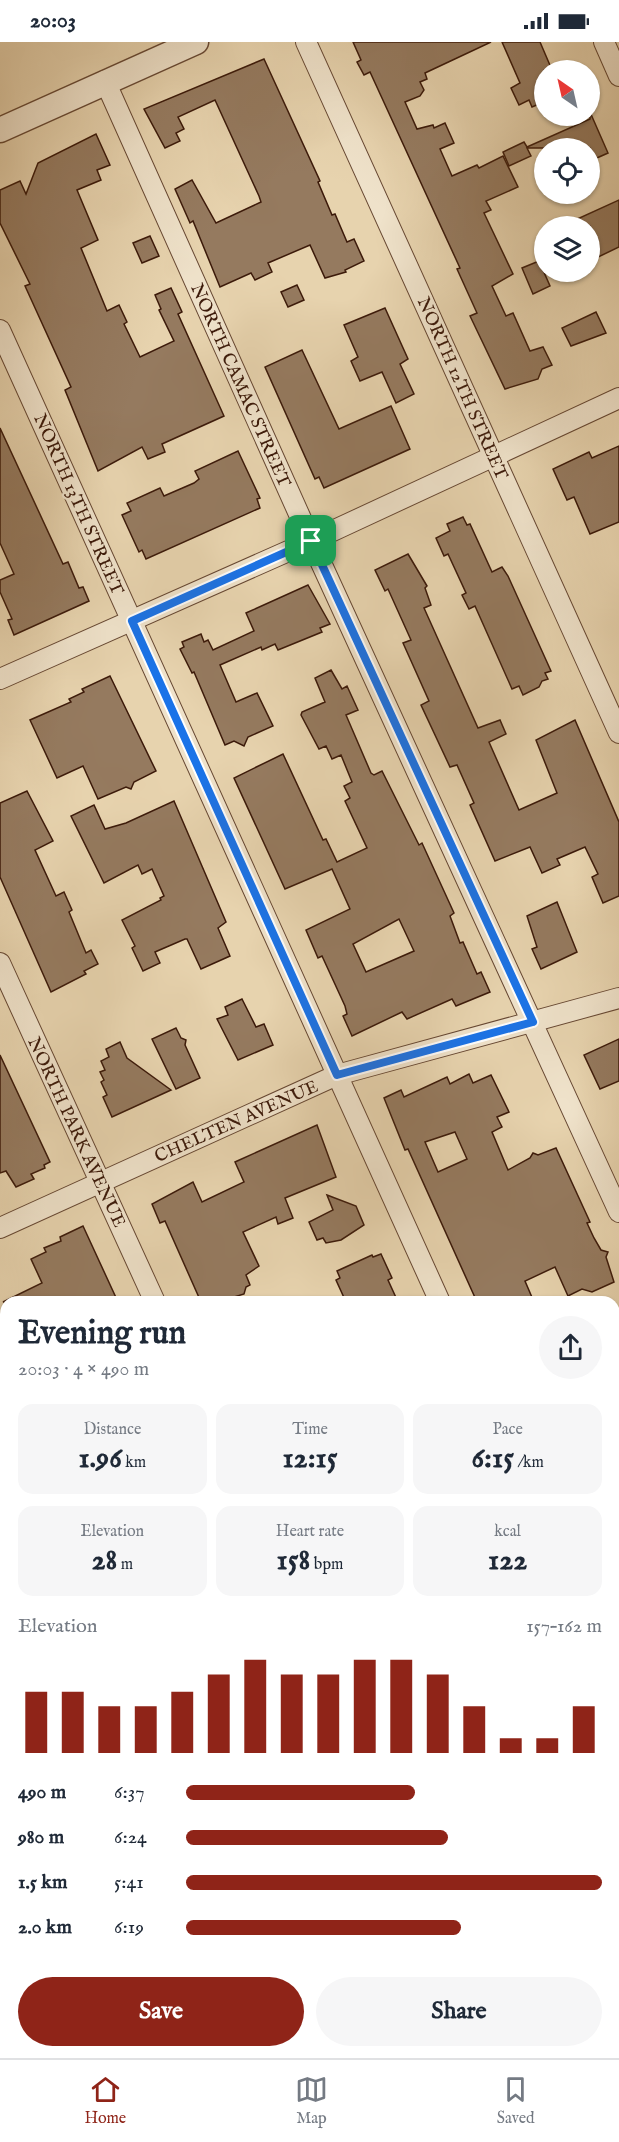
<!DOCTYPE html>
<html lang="en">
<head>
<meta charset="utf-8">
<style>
  body { margin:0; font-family:"IM FELL English",serif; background:#f6f6f7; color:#1f2937; height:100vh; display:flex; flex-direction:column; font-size:22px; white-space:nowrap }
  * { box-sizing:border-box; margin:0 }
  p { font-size:20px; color:#747a83 }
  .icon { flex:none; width:33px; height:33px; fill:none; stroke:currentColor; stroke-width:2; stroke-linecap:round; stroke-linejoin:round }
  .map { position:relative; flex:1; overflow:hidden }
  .side { position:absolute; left:0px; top:1254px; width:620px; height:762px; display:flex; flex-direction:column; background:#fff; border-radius:18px 18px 0 0; box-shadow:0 2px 4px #0004 }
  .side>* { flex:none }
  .needle { width:39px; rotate:326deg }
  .tools { position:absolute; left:534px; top:18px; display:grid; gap:12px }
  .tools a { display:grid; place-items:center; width:66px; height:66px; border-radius:50%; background:#fff; box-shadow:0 2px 4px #0004; font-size:30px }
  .pin { position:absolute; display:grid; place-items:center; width:51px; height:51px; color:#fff; margin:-26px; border-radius:12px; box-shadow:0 3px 9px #0006 }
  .round { display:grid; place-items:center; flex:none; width:63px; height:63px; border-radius:32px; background:#f6f6f7 }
  .overview { display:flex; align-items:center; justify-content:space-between; height:102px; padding:0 18px }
  h1 { font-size:33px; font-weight:700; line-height:45px }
  .stats { display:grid; grid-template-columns:repeat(3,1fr); gap:9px; height:102px; padding:6px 18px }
  .stats div { display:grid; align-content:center; border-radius:15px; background:#f6f6f7; text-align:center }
  .stats b { font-size:30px; font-weight:700 }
  .stats small { font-size:16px; font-weight:400 }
  .stats p { font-size:16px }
  .chart { height:168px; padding:12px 18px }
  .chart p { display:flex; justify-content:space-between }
  .chart svg { width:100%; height:108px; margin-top:6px; stroke:#8f2418; stroke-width:6 }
  .button { display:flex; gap:12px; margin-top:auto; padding:12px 18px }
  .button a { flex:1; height:69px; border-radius:36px; background:#8f2418; color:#fff; font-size:24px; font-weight:700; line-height:69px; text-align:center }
  .button a+a { background:#f6f6f7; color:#1f2937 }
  ul { padding:0 18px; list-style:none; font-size:20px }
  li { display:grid; grid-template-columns:96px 72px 1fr; align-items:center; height:45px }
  li i { height:15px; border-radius:8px; background:#8f2418 }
  .status { display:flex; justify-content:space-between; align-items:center; height:42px; padding:0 30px; background:#fff; direction:ltr }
  .status svg { height:16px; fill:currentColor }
  .menu { display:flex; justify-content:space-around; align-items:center; height:84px; border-top:2px solid #e0e1e3; background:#fff; font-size:16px; color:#747a83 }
  .menu a { display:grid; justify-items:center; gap:3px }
  .menu .selected { color:#8f2418 }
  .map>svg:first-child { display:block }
</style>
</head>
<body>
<div class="status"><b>20:03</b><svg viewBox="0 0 49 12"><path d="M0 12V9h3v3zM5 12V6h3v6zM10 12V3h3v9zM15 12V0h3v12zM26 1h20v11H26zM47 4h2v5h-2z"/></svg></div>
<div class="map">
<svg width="619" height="2016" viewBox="0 0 619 2016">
  <rect width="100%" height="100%" fill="#e7d3ae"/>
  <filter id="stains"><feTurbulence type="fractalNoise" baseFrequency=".00333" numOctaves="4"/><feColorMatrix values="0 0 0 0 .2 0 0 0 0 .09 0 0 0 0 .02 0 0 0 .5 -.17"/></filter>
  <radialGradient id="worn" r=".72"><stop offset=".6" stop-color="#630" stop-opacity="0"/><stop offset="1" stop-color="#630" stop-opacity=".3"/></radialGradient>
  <g fill="#957a5f" stroke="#3c1a0a" stroke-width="1.5" fill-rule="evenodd">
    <polygon points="353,0 491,0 425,31 427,37 420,40 424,48 420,54 405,60 417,87 433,83 434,86 445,81 454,101 440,107 452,134 477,123 479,126 503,114 518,145 486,159 491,168 484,171 513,232 492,244 506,274 513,271 530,309 543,305 552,323 542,327 538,337 505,347 470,274 477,271 457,227 460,226 370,30 364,33 357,20 361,18"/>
    <polygon points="502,0 540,0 552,28 544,28 544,60 532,65 529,58 519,63 511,46 520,41"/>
    <polygon points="264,17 320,139 318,140 332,173 335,172 347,200 354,197 364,219 345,228 346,230 325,236 310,203 268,221 272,230 255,238 251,231 220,245 193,179 190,181 175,147 192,138 216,181 261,160 259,154 215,58 178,75 184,87 176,91 180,99 165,106 144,67"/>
    <polygon points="590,70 608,111 590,119 590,106 527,106 531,114 509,124 503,110 524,100 527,105 590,77"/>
    <polygon points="96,92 110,123 97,128 101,138 77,148 98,198 81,206 107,269 119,263 127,280 124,282 140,315 174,299 159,268 161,267 155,253 171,246 182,270 178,272 224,374 162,402 165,410 148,417 142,405 98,429 65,348 71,345 25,244 30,242 0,181 0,148 20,139 26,152 38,121"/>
    <polygon points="619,158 619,205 594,217 590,207 590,184 562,184"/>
    <polygon points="150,194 159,214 142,221 133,201"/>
    <polygon points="539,219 550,244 533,252 522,226"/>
    <polygon points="297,243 304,258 288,265 281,250"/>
    <polygon points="385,266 408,317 400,322 414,352 396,361 382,330 360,339 351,319 358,315 344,283"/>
    <polygon points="596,270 606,291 571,304 562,286"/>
    <polygon points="302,308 339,387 391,364 410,407 324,446 319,435 315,437 265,325"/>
    <polygon points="0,386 63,522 68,520 79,546 83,545 89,559 14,593 8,578 12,577 0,550 0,538 14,532 0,501"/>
    <polygon points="619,404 619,480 590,492 574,455 567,458 553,427 589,410 592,416"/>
    <polygon points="238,409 260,456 257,457 260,466 146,517 142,508 139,510 122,473 131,469 127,461 160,446 164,454 194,441 199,437 195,429"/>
    <polygon points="463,475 467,483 470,482 492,530 502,525 508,534 551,629 545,631 548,637 542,639 539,645 523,653 519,644 512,647 475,564 469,567 462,553 466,551 448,512 444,514 436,496 450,489 447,482"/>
    <polygon points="408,512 427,544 425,546 431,563 424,566 478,686 500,678 506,692 489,700 519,768 557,751 536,698 575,678 619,780 619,854 603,861 592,835 598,832 585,805 557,817 560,823 542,831 530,805 495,819 470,763 474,761 457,723 450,725 421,663 429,659 403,601 411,598 388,547 385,549 375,528"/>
    <polygon points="308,543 330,582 320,586 322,590 278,608 275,602 262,608 261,605 220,623 236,660 257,651 273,684 248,695 244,704 234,699 225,703 194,630 192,631 180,607 184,605 182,600 201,592 204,600 208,598 213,608 254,589 246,571"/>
    <path d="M331,628L342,647L347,644L358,668L346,673L371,731L374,733L382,729L419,803L422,801L454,871L450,874L460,901L463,900L477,932L481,930L490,950L456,964L452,957L407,977L402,970L352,994L343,974L347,972L345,964L322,914L318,916L306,888L350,867L332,827L285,847L234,736L283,712L323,798L326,797L337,820L367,806L345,759L350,756L344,744L352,740L341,713L332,717L326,704L319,707L301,673L302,670L325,660L315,636ZM399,877L414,909L366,930L353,902Z"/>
    <polygon points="110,634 156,729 134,740 131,747 126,745 98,757 83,724 57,736 30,678 71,660 69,657 84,650 82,647"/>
    <polygon points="27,749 53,799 35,808 56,854 64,850 72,868 69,870 86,911 91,908 98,922 84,929 86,932 51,950 0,835 0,761"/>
    <polygon points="174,759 226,880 218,886 230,914 201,927 187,897 185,897 155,910 160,921 143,929 132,906 135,904 122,878 161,858 160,856 164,854 152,827 142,832 138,823 104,841 71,774 94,763 105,787 126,781"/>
    <polygon points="557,860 577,910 541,927 532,907 537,905 527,874"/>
    <polygon points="242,957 256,985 264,982 273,1003 238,1018 217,977 228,973 225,965"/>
    <polygon points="176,986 181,996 186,998 185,1003 200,1036 176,1047 152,997"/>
    <polygon points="619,997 619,1039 600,1047 584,1013"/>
    <polygon points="120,1000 127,1016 171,1048 112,1075 103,1055 107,1053 101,1040 104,1038 100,1030 105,1028 101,1019 109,1015 106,1007"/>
    <polygon points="0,1013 50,1120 44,1123 45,1126 31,1132 34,1137 16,1145 6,1129 0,1131"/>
    <path d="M469,1032L473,1041L491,1033L509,1070L497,1075L502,1085L492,1090L508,1128L530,1116L533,1111L538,1113L556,1106L590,1180L587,1181L594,1196L601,1208L608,1210L606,1215L614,1240L592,1250L582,1247L568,1254L555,1225L525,1239L534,1260H477L408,1107L405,1108L384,1056L401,1048L404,1055L447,1035L450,1042ZM455,1090L467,1117L438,1130L425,1100Z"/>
    <polygon points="317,1083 336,1135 285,1156 293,1176 278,1182 276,1175 243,1190 259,1224 246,1233 250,1243 246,1245 244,1252 218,1260 201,1260 165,1179 160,1181 152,1162 193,1140 202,1160 244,1140 235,1120"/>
    <polygon points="327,1153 356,1164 364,1183 341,1198 326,1201 323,1196 317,1198 309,1180 333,1168"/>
    <polygon points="83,1184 118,1260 3,1260 42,1241 31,1217 46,1210 44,1206 61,1199 60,1195"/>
    <polygon points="381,1212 392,1236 388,1238 398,1260 346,1260 336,1238 340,1236 337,1229 372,1213 373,1215"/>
  </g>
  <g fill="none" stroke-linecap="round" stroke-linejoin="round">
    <g stroke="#674833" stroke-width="12">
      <g id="service">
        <polyline points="0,1366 1,1365"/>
        <polyline points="0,1409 6,1406"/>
        <polyline points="0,1467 6,1464"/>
        <polyline points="122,2010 125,2016"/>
        <polyline points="387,2010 389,2016"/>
        <polyline points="61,2016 73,2010"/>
        <polyline points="200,2016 214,2010"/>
      </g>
    </g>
    <g stroke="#674833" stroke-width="22">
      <g id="minor">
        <polyline points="306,0 619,691"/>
        <polyline points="604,0 619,34"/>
        <polyline points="105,39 311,499 619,1170"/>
        <polyline points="0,288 440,1260"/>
        <polyline points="0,637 311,499 619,356"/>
        <polyline points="0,921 155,1260"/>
        <polyline points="0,1186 337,1033 619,956"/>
        <polyline points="614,1455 619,1452"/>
        <polyline points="614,1642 619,1654"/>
        <polyline points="492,2010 495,2016"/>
      </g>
    </g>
    <g stroke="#674833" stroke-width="27">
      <polyline id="tertiary" points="0,88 196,0"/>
    </g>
    <g stroke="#3c1a0a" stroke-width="33">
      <g id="primary">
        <polyline points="0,1592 6,1606"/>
        <polyline points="190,2010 192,2016"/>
        <polyline points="601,2016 619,2008"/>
      </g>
    </g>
    <use href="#service" stroke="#efe2ca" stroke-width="9"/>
    <use href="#minor" stroke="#efe2ca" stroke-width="20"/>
    <use href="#tertiary" stroke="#efe2ca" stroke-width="24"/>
    <use href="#primary" stroke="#e7d3ae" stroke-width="30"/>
  </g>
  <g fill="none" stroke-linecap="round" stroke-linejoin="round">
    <g stroke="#fff" stroke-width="12">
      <polygon id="route" points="311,499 533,980 337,1033 132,579"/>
    </g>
    <use href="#route" stroke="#1a73e8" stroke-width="8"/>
  </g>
  <g text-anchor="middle" stroke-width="4.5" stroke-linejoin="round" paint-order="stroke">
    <g font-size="18" fill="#3c1a0a" stroke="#efe2ca">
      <text transform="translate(241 343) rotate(66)" y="6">NORTH CAMAC STREET</text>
      <text transform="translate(463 346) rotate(66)" y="6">NORTH 12TH STREET</text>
      <text transform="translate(79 462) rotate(66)" y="6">NORTH 13TH STREET</text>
      <text transform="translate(236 1079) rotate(-24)" y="6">CHELTEN AVENUE</text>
      <text transform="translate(77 1090) rotate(65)" y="6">NORTH PARK AVENUE</text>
    </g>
  </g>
  <rect width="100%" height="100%" filter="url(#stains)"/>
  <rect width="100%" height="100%" fill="url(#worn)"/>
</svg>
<div class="tools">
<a><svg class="needle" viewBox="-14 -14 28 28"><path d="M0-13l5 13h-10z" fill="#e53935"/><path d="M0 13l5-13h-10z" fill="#747a83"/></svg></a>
<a><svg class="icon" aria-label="locate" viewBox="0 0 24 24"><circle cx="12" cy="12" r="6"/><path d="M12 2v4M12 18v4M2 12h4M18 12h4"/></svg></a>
<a><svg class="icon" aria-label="layers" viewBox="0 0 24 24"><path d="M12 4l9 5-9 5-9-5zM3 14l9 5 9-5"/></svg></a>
</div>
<div class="pin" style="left:311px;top:499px;background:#1e9e55"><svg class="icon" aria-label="arrive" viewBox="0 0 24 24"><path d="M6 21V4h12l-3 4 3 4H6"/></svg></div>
<section class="side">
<div class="overview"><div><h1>Evening run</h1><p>20:03 · 4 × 490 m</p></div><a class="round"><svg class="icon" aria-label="share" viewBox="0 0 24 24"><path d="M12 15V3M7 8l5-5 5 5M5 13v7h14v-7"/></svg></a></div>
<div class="stats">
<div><p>Distance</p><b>1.96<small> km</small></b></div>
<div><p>Time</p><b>12:15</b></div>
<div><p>Pace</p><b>6:15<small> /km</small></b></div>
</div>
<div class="stats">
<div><p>Elevation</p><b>28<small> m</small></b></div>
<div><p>Heart rate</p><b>158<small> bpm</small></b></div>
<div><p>kcal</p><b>122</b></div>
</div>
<div class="chart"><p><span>Elevation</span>157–162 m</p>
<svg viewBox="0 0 160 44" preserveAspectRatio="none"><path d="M5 44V19M15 44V19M25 44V25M35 44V25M45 44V19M55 44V12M65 44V6M75 44V12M85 44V12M95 44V6M105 44V6M115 44V12M125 44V25M135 44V38M145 44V38M155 44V25"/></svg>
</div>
<ul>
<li><b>490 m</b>6:37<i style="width:55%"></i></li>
<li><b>980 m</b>6:24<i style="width:63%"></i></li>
<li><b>1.5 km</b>5:41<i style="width:100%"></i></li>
<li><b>2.0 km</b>6:19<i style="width:66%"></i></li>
</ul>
<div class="button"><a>Save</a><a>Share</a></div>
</section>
</div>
<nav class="menu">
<a class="selected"><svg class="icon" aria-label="home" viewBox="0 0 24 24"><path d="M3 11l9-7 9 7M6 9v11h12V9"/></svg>Home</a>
<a><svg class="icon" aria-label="map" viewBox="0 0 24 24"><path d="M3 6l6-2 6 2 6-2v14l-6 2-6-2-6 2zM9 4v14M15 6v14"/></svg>Map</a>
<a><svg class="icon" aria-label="saved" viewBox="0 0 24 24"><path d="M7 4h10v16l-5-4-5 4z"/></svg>Saved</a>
</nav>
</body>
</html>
